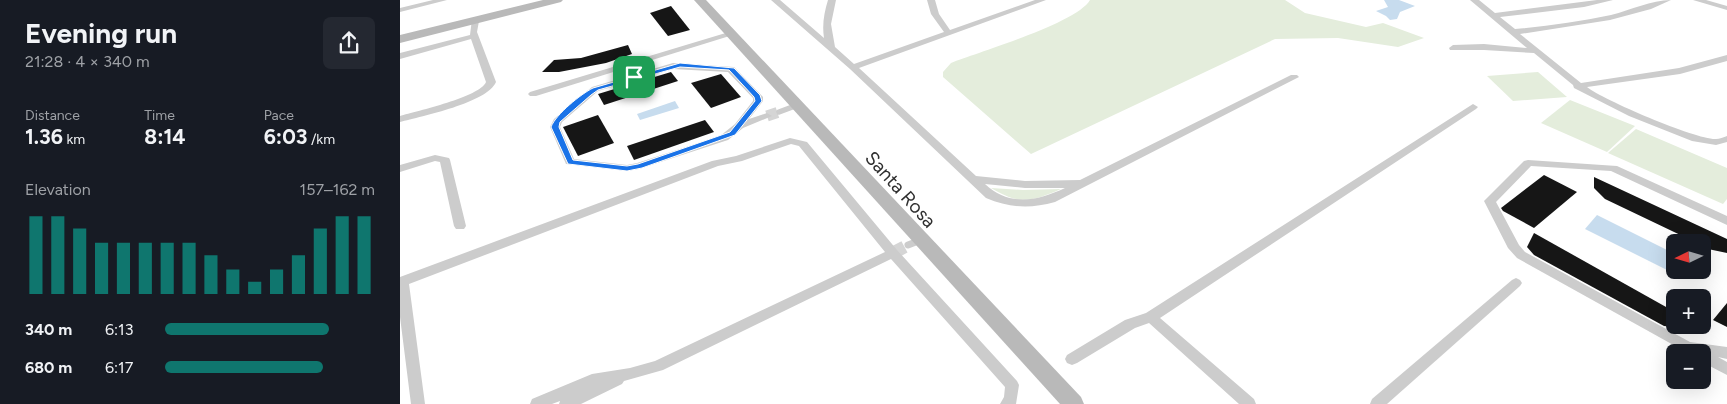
<!DOCTYPE html>
<html lang="en">
<head>
<meta charset="utf-8">
<style>
  body { margin:0; font-family:Figtree,sans-serif; background:#242831; color:#f1f3f6; height:100vh; display:flex; flex-direction:column; font-size:19px; white-space:nowrap }
  * { box-sizing:border-box; margin:0 }
  p { font-size:16px; color:#9ea1a6 }
  .icon { flex:none; width:28px; height:28px; fill:none; stroke:currentColor; stroke-width:2; stroke-linecap:round; stroke-linejoin:round }
  .map { position:relative; flex:1; overflow:hidden }
  .drawer { display:flex; flex-direction:column; background:#171b24; width:400px }
  .drawer>* { flex:none }
  .needle { width:32px; rotate:265deg }
  .buttons { position:absolute; left:1266px; top:234px; display:grid; gap:10px }
  .buttons a { display:grid; place-items:center; width:45px; height:45px; border-radius:8px; background:#171b24; box-shadow:0 5px 20px #0002; font-size:25px }
  .pin { position:absolute; display:grid; place-items:center; width:42px; height:42px; color:#fff; margin:-21px; border-radius:10px; box-shadow:0 2px 8px #0006 }
  .round { display:grid; place-items:center; flex:none; width:52px; height:52px; border-radius:8px; background:#242831 }
  .summary { display:flex; align-items:center; justify-content:space-between; height:85px; padding:0 25px }
  h1 { font-size:28px; font-weight:700; line-height:38px }
  .figures { display:grid; grid-template-columns:repeat(3,1fr); gap:8px; height:85px; padding:5px 25px }
  .figures div { display:grid; align-content:center }
  .figures b { font-size:21px; font-weight:700 }
  .figures small { font-size:14px; font-weight:400 }
  .figures p { font-size:14px }
  .chart { height:140px; padding:10px 25px }
  .chart p { display:flex; justify-content:space-between }
  .chart svg { width:100%; height:90px; margin-top:5px; stroke:#0f766e; stroke-width:6 }
  ul { padding:0 25px; list-style:none; font-size:16px }
  li { display:grid; grid-template-columns:80px 60px 1fr; align-items:center; height:38px }
  li i { height:12px; border-radius:6px; background:#0f766e }
  main { display:flex; flex:1; min-height:0 }
  .map>svg:first-child { display:block }
</style>
</head>
<body>
<main>
<section class="drawer">
<div class="summary"><div><h1>Evening run</h1><p>21:28 · 4 × 340 m</p></div><a class="round"><svg class="icon" aria-label="share" viewBox="0 0 24 24"><path d="M12 15V3M7 8l5-5 5 5M5 13v7h14v-7"/></svg></a></div>
<div class="figures">
<div><p>Distance</p><b>1.36<small> km</small></b></div>
<div><p>Time</p><b>8:14</b></div>
<div><p>Pace</p><b>6:03<small> /km</small></b></div>
</div>
<div class="chart"><p><span>Elevation</span>157–162 m</p>
<svg viewBox="0 0 160 44" preserveAspectRatio="none"><path d="M5 44V6M15 44V6M25 44V12M35 44V19M45 44V19M55 44V19M65 44V19M75 44V19M85 44V25M95 44V32M105 44V38M115 44V32M125 44V25M135 44V12M145 44V6M155 44V6"/></svg>
</div>
<ul>
<li><b>340 m</b>6:13<i style="width:78%"></i></li>
<li><b>680 m</b>6:17<i style="width:75%"></i></li>
</ul>
</section>
<div class="map">
<svg width="1327" height="404" viewBox="0 0 1327 404">
  <rect width="100%" height="100%" fill="#fff"/>
  <g fill="#e4eddc">
    <path d="M690,0H885L905,13L966,27L983,23L1024,38L998,47L938,38L875,39L631,154L543,77V72L551,63C579,52 677,23 690,0Z"/>
    <polygon points="1138,72 1167,97 1113,101 1087,76"/>
    <polygon points="1170,100 1235,126 1207,152 1141,123"/>
    <polygon points="1236,129 1327,168 1327,199 1323,204 1208,153"/>
    <path d="M591,188L623,190L661,189C631,202 619,205 591,188Z"/>
  </g>
  <g fill="#c7dcee">
    <polygon points="984,0 999,0 1015,6 1000,12 997,19 990,20 986,16 976,11 988,7"/>
    <polygon points="275,101 279,108 240,120 237,114"/>
    <polygon points="1197,215 1275,254 1275,260 1267,270 1185,229"/>
  </g>
  <g fill="#161616">
    <polygon points="271,6 290,30 268,36 250,13"/>
    <polygon points="228,45 232,54 206,63 159,72 142,72 154,60 181,58"/>
    <polygon points="271,72 278,81 204,105 198,94"/>
    <polygon points="321,74 341,97 311,108 291,83"/>
    <polygon points="198,115 214,143 178,156 163,127"/>
    <polygon points="305,120 314,132 234,160 227,146"/>
    <polygon points="1144,175 1177,192 1134,228 1103,211 1101,208"/>
    <polygon points="1194,177 1327,239 1327,253 1308,249 1302,246 1302,242 1295,242 1205,199 1194,188"/>
    <polygon points="1134,233 1275,312 1275,327 1264,326 1134,255 1127,247"/>
    <polygon points="1327,303 1327,327 1313,320"/>
  </g>
  <g fill="none" stroke-linecap="round" stroke-linejoin="round">
    <polyline stroke="#d5d5d5" stroke-width="11" stroke-dasharray="11 5.5" stroke-linecap="butt" points="367,116 379,112"/>
    <polyline stroke="#d5d5d5" stroke-width="13" stroke-dasharray="13 7" stroke-linecap="butt" points="493,253 508,245"/>
    <polyline stroke="#ccc" stroke-width="4.5" points="392,107 398,105"/>
    <polyline stroke="#ccc" stroke-width="5.5" points="379,112 395,106"/>
    <polyline stroke="#ccc" stroke-width="7" points="508,245 521,240"/>
    <g fill="#ccc" fill-rule="evenodd">
      <polygon points="33,0 47,0 0,12 0,8"/>
      <path d="M371,0H380L424,38C422,25 424,13 428,0H436L431,24L435,47L454,64L544,32L531,14L527,0H535L539,14L550,30L635,0H646L459,68L576,176L625,181L680,180L891,75H897L899,77L655,202C630,209 610,208 586,198L450,69ZM585,184L625,188H665C637,201 610,207 585,184Z"/>
      <path d="M1070,0H1079L1095,13L1197,0H1213L1184,7L1100,17L1115,29C1147,26 1179,22 1211,15C1231,10 1251,0 1271,0L1251,9L1210,20L1120,34L1181,83L1279,68L1327,55V61L1280,74L1187,87C1203,100 1297,140 1316,139C1319,139 1324,137 1327,136V142L1316,145L1292,141L1229,116L1174,88L1173,85L1134,53L1084,50H1050L1049,48L1053,45L1084,44L1127,48Z"/>
      <polygon points="1293,0 1306,0 1327,6 1327,10"/>
      <path d="M72,19L79,21L77,32L96,82C87,103 22,116 0,122V116C17,111 80,97 86,82L71,39L0,59V53L70,35Z"/>
      <polygon points="329,32 332,32 336,34 136,96 130,96 128,94 130,92"/>
      <path d="M273,63L334,67L363,97V101L349,119L367,113L372,116L343,128L328,140L239,169L227,171L166,164L150,127L154,119L192,87ZM273,69L328,72L353,98V101L335,124L320,136L237,163L227,165L174,159L160,127L162,122L198,91Z"/>
      <polygon points="1073,104 1078,107 1076,109 760,318 854,399 856,404 839,404 749,323 735,328 677,363 672,365 667,363 665,359 667,355 725,320 746,313"/>
      <polygon points="390,138 407,142 497,250 617,381 619,385 616,404 600,404 604,397 605,387 491,259 263,370 224,381 222,384 181,404 159,404 160,401 152,404 130,404 132,399 192,374 230,368 255,361 485,252 399,146 391,144 342,161 318,166 9,284 25,404 11,404 0,317 0,277 312,161 336,156"/>
      <polygon points="35,155 49,158 50,160 66,226 64,229 56,229 54,226 40,162 35,161 0,172 0,165"/>
      <polygon points="1128,160 1217,166 1327,216 1327,225 1211,171 1131,166 1096,202 1119,245 1125,252 1290,342 1327,347 1327,359 1318,357 1327,362 1327,375 1302,362 1302,352 1286,352 1117,258 1108,248 1084,201 1124,161"/>
      <polygon points="1116,278 1120,280 1122,283 1120,286 987,404 970,404 972,399 1112,280"/>
    </g>
    <g fill="#b9b9b9" fill-rule="evenodd">
      <polygon points="143,0 163,0 161,2 0,43 0,35"/>
      <polygon points="294,0 306,0 681,397 684,404 660,404"/>
    </g>
  </g>
  <path fill="#1a73e8" stroke="#fff" fill-rule="evenodd" d="M280,63L334,68L360,95L362,101L335,135L242,168L227,171L168,164L151,127C156,114 181,94 193,88ZM280,67L329,70L354,97L355,101L330,132L238,164L227,166L173,160L159,127L160,122L191,95L198,90Z"/>
  <g text-anchor="middle" stroke-width="5" stroke-linejoin="round" paint-order="stroke">
    <g font-size="19" fill="#2f2f2f" stroke="#fff">
      <text transform="translate(501 189) rotate(48)" y="7">Santa Rosa</text>
    </g>
  </g>
</svg>
<div class="buttons">
<a><svg class="needle" viewBox="-14 -14 28 28"><path d="M0-13l5 13h-10z" fill="#e53935"/><path d="M0 13l5-13h-10z" fill="#9ea1a6"/></svg></a>
<a>+</a>
<a>−</a>
</div>
<div class="pin" style="left:234px;top:77px;background:#1e9e55"><svg class="icon" aria-label="arrive" viewBox="0 0 24 24"><path d="M6 21V4h12l-3 4 3 4H6"/></svg></div>
</div>
</main>
</body>
</html>
